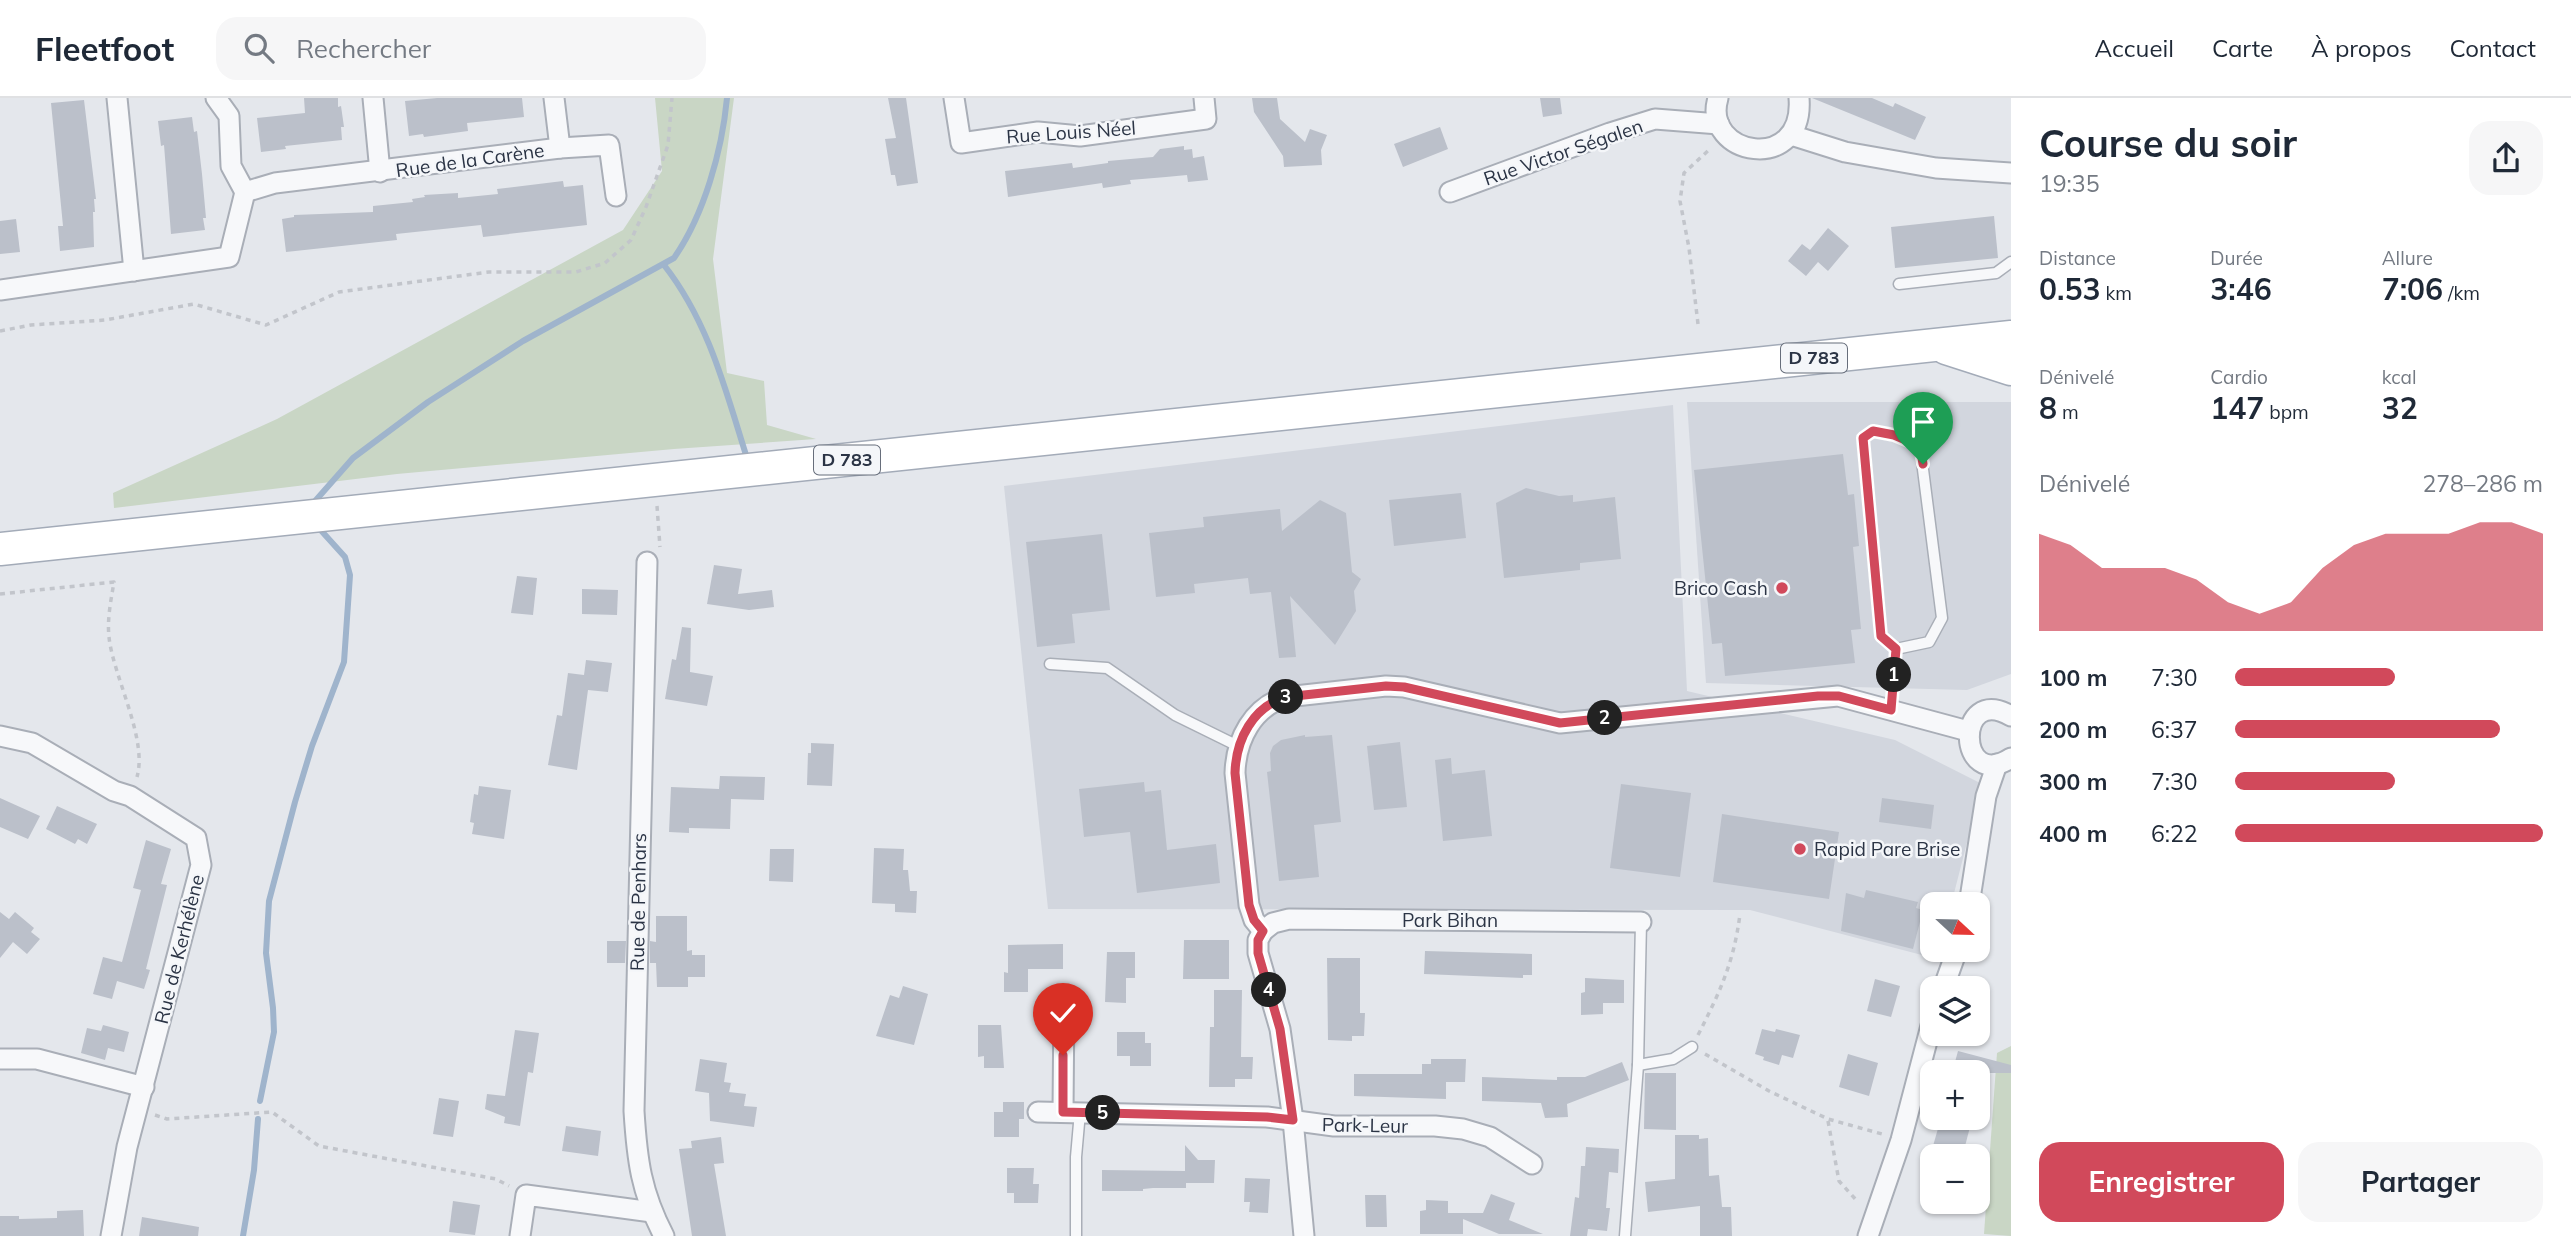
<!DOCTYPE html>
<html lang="fr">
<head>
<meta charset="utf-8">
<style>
  body { margin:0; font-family:Mulish,sans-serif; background:#f6f6f7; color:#1f2937; height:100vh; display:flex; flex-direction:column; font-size:26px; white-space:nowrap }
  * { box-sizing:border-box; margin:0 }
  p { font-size:23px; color:#747a83 }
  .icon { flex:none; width:38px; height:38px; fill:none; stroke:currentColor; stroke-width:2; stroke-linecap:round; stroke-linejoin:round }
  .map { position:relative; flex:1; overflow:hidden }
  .sheet { display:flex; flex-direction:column; background:#fff; width:560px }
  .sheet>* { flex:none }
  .needle { width:46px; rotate:112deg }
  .fabs { position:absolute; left:1920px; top:794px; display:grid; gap:14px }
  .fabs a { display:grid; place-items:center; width:70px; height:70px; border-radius:14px; background:#fff; box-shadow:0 2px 5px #0004; font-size:35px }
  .pin { position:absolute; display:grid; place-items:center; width:60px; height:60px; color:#fff; margin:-72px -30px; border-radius:50% 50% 50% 0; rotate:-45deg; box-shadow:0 0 7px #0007 }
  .pin .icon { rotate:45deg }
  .km { position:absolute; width:35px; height:35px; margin:-18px; border-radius:50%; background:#222; color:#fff; font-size:19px; line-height:35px; text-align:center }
  .round { display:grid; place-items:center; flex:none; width:74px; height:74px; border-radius:21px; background:#f6f6f7 }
  .summary { display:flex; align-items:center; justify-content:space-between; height:119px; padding:0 28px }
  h1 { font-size:38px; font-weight:700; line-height:52px }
  .metrics { display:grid; grid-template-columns:repeat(3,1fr); gap:10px; height:119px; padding:7px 28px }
  .metrics div { display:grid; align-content:center }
  .metrics b { font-size:30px; font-weight:700 }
  .metrics small { font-size:19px; font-weight:400 }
  .metrics p { font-size:19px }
  .chart { height:196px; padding:14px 28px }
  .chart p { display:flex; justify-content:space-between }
  .chart svg { width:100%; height:126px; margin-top:7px; fill:#d1495b; opacity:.7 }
  .cta { display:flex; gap:14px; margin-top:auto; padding:14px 28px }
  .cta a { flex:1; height:80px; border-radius:21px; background:#d1495b; color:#fff; font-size:28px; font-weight:700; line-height:80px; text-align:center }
  .cta a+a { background:#f6f6f7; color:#1f2937 }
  ul { padding:0 28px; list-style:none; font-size:23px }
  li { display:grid; grid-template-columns:112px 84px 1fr; align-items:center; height:52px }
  li i { height:18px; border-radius:9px; background:#d1495b }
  header { display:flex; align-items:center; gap:42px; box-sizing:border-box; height:98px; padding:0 35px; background:#fff; border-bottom:2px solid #e0e1e3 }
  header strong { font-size:33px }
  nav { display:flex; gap:38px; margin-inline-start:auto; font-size:24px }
  .search { width:490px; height:63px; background:#f6f6f7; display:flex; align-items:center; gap:18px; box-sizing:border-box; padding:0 24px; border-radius:21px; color:#747a83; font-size:26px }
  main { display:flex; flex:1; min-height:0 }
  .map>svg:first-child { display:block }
</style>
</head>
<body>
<header>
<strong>Fleetfoot</strong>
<div class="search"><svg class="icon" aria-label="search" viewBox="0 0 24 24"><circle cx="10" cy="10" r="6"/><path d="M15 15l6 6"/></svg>Rechercher</div>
<nav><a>Accueil</a><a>Carte</a><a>À propos</a><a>Contact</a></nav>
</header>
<main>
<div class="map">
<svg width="2011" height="1138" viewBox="0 0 2011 1138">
  <rect width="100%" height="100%" fill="#e4e7ec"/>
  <g fill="#d2d6de">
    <polygon points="1687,304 2011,304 2011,576 1967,592 1706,585"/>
    <polygon points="1673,307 1687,593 1895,642 1982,686 1951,807 1932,807 1932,852 1939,852 1937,861 1750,812 1048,811 1004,388"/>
  </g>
  <g fill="#c9d6c5">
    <polygon points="655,0 734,0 713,161 727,275 764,283 767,327 816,341 674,351 397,376 114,410 113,395 277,321 623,132 662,73"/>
    <polygon points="2011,948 2011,1138 1984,1136 1997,955"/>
  </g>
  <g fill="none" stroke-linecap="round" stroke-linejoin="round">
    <g stroke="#9fb4cc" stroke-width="6">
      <path d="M664,167C708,223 725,290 746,357"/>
      <path d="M316,402L353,360L428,304L523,243L674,160C704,117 722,53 727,0"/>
      <polyline points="260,1003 274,934 273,910 266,855 269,803 295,704 312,648 344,564 350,477 345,459 317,428"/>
      <polyline points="243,1138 254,1072 258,1021"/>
    </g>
  </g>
  <g fill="#bbc0ca">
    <polygon points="304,0 338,0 338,9 341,8 344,29 341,29 342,42 285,48 286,51 261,54 257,20 305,15"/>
    <polygon points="437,0 522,0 524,19 467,25 468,33 424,39 423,36 409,38 405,3"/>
    <polygon points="888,0 906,0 918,85 897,88 895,77 891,77 885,41 896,40"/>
    <polygon points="1252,0 1277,0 1280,21 1305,44 1310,31 1327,37 1321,52 1322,67 1284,69 1283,58 1254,14"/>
    <polygon points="1540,0 1560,0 1562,16 1543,19"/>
    <polygon points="1812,0 1872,0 1893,9 1895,5 1926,19 1915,42"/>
    <polygon points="84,2 96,101 94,101 95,114 93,114 94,149 60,153 58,128 63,128 51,5"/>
    <polygon points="192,19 194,34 197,33 202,76 206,120 203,120 205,132 171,136 164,47 161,48 158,23"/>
    <polygon points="1440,29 1448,51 1403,69 1394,46"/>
    <polygon points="1184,48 1184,52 1192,51 1193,60 1204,58 1208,82 1188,84 1187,77 1166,79 1130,82 1131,86 1103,90 1102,85 1008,99 1005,73 1072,65 1073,70 1108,65 1108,63 1153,59 1160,51"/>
    <polygon points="563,83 564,89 583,87 587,127 483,139 481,127 396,136 397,142 286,154 282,121 294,119 294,117 373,114 373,108 413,104 412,101 425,99 424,97 458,95 458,100 498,96 497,91"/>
    <polygon points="1994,118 1998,160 1895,170 1891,129"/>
    <polygon points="16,121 20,154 0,156 0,123"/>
    <polygon points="1828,130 1849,148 1828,173 1818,164 1806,178 1788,163 1802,146 1810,152"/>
    <polygon points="1843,356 1848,397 1854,396 1859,448 1853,449 1861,531 1851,532 1855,565 1725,578 1722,545 1712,546 1694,372"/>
    <polygon points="1526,390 1559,398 1573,397 1573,404 1615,399 1621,461 1580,465 1580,472 1504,480 1496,405"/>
    <polygon points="1461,395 1466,440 1394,448 1389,402"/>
    <polygon points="1320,402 1346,415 1352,474 1361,481 1354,493 1356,513 1335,547 1290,498 1296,559 1279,560 1271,494 1250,496 1248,480 1194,486 1195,495 1156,499 1149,435 1204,429 1203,419 1280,411 1282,433"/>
    <polygon points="1102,436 1110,512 1072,516 1075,545 1037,549 1026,444"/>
    <polygon points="714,467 742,471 738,496 772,492 774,509 749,512 707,506"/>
    <polygon points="517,478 537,480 533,517 511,515"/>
    <polygon points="582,491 618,492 617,517 582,516"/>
    <polygon points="682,529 691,530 690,574 713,578 707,608 665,601 672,561 676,562"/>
    <polygon points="586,562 612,565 608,594 588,592 577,672 548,667 557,617 562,618 568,575 584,577"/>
    <polygon points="1305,637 1305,639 1332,637 1341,724 1314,727 1319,779 1279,783 1267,674 1271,673 1270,655 1273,648 1281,642"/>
    <polygon points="1400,644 1407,709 1374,712 1367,648"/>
    <polygon points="811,645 834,646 832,688 807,687 808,655 811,655"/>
    <polygon points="1451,660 1452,676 1485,672 1492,738 1443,743 1435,662"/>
    <polygon points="720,678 765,679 764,702 731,701 730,731 689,730 689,735 669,734 671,689 719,691"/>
    <polygon points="1144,684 1145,694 1161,692 1167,752 1216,746 1220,785 1137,795 1130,734 1084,739 1079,691"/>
    <polygon points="1621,686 1691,695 1680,779 1610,770"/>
    <polygon points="479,688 511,692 504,741 472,736 474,725 470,724 474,696 478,697"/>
    <polygon points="0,700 40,718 28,741 0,729"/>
    <polygon points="1882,700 1934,707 1931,731 1879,724"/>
    <polygon points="57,708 97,726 87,746 78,741 75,746 46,731"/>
    <polygon points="1722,716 1839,734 1829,801 1713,784"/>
    <polygon points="146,742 171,751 161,786 167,787 146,871 150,872 144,891 117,883 112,901 93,896 103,859 122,864 141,792 133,790"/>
    <polygon points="874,750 904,751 903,772 908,772 910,793 917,793 916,815 895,814 895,806 872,805"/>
    <polygon points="770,751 794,751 793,784 769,783"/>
    <polygon points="1866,792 1918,804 1916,810 1923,812 1913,851 1841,833 1846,795 1864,800"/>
    <polygon points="0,814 9,821 15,814 34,830 31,834 40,841 27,856 13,844 0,860"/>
    <polygon points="656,818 687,818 687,853 692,852 692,857 705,857 705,879 688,879 688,889 657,889 656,865 650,865 650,843 656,844"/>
    <polygon points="1184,842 1229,842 1229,881 1183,881"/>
    <polygon points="607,843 626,843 625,865 607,865"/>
    <polygon points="1063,846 1063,871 1028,871 1028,894 1004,894 1004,874 1008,875 1008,847"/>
    <polygon points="1425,853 1532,856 1532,877 1523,877 1523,880 1424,876"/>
    <polygon points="1107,854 1135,854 1135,880 1126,880 1126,905 1105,904"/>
    <polygon points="1327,860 1360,860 1360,915 1365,915 1364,938 1352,938 1352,943 1328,942"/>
    <polygon points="1585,880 1624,882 1624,905 1603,905 1603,916 1581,917 1581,895 1585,894"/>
    <polygon points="1875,881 1900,888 1891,919 1867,913"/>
    <polygon points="903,888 928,896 914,947 876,938 890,897 899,900"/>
    <polygon points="1214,892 1242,892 1241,959 1253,959 1252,981 1235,981 1235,989 1209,989 1210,929 1214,929"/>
    <polygon points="103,927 129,934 124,954 108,950 105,962 81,955 87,930 101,933"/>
    <polygon points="978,927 1001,927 1004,970 984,970 984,958 978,959"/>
    <polygon points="1762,931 1775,934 1776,931 1800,937 1793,960 1782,957 1779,967 1763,962 1764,959 1755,956"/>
    <polygon points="515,932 539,935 533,975 528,974 520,1028 504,1025 505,1019 485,1011 487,996 505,998"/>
    <polygon points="1117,934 1145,934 1145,945 1151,945 1151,968 1130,968 1130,958 1117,958"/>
    <polygon points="1958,953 2011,967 2011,975 1952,975"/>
    <polygon points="1848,956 1878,965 1869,998 1839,989"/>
    <polygon points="700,961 727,965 724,984 731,985 729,994 746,996 744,1008 757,1009 754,1029 710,1023 709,995 695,993"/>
    <polygon points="1431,961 1466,961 1465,984 1446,984 1446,1001 1354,998 1354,976 1422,976 1422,966 1431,966"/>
    <polygon points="1622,964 1629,982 1567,1006 1568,1019 1545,1020 1541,1005 1482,1003 1482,979 1557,982 1557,979 1585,979"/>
    <polygon points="1645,975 1676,975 1676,1032 1644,1031"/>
    <polygon points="439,1000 459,1003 453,1039 433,1036"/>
    <polygon points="1003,1004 1024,1004 1024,1021 1019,1021 1019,1039 994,1039 994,1014 1003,1014"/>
    <polygon points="1941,1020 1953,1020 1971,1025 1963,1056 1933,1048"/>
    <polygon points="566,1028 601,1033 598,1058 562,1053"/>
    <polygon points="1675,1037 1699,1037 1699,1041 1708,1040 1709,1078 1719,1077 1722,1109 1731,1109 1732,1138 1700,1138 1700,1108 1648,1114 1645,1084 1675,1081"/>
    <polygon points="721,1039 724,1065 714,1066 726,1138 692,1138 679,1051 692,1050 691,1043"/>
    <polygon points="1185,1047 1198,1062 1215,1062 1214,1085 1186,1085 1186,1090 1153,1090 1143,1091 1143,1093 1102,1093 1102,1072 1185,1073"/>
    <polygon points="1586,1049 1619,1051 1618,1075 1609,1074 1606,1110 1610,1110 1607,1133 1588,1131 1587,1138 1570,1138 1575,1099 1579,1100 1581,1068 1585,1068"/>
    <polygon points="1007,1070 1034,1070 1033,1086 1039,1086 1038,1105 1014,1105 1014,1095 1007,1095"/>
    <polygon points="1245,1080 1270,1081 1268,1115 1249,1114 1250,1104 1244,1104"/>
    <polygon points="1491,1096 1515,1105 1509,1122 1543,1136 1499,1136 1463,1121 1463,1136 1420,1136 1420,1113 1426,1112 1426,1102 1448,1103 1448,1115 1483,1115"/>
    <polygon points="1365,1097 1386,1097 1387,1129 1366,1129"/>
    <polygon points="453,1103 480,1107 475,1137 449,1134"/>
    <polygon points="83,1112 84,1138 0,1138 0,1118 19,1118 19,1121 57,1120 57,1113"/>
    <polygon points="142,1119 199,1129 198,1138 139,1138"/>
  </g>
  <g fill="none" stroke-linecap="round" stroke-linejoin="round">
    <g stroke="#a9aeb7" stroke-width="13">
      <g id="service">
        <polyline points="1899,186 1996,175 2011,164"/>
        <polygon points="1873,333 1894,337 1920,348 1942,520 1929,544 1896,551 1881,538 1863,340"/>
        <polyline points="1050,566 1107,570 1175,617 1238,648"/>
        <polyline points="1891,612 1896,551"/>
        <polyline points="1638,967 1673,961 1692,949"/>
        <polyline points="1076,1138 1076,1059 1080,1014"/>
        <polyline points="1625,1138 1638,967 1641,824"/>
      </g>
    </g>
    <g stroke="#a9aeb7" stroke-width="23">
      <g id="minor">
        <polyline points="117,0 134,173"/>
        <polyline points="216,0 229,18 231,68 245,94"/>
        <polyline points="373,0 380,74"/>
        <polyline points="554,0 560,50"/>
        <polyline points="954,0 961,45 1038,34 1080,38 1206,21 1204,0"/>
        <path d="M1718,0C1701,58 1805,77 1799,0"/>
        <polyline points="1791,37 1845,54 1936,70 2011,75"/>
        <polyline points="1450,94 1610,35 1655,21 1719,26"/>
        <polyline points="0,192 229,159 245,94 275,85 560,50 609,47 616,98"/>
        <path d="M647,464L634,1013C637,1062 641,1094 664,1138"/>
        <path d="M2011,618C1954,585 1957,695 2011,660"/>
        <polyline points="0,638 32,645 114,693 130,698 196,740 201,767 127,1049 111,1138"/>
        <polyline points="1969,807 1986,698 1997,666"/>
        <path d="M1263,833L1254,822L1249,807L1235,675C1236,641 1253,609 1286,599L1386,588L1404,589L1560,625L1838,598L1968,633"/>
        <polyline points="1943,891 1957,852"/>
        <polyline points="0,961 37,961 144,989"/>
        <polyline points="1038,1014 1267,1019 1334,1028 1435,1028 1463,1031 1490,1039 1532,1066"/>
        <polyline points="1063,1014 1064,900"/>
        <polyline points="520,1138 526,1097 652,1114"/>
        <polyline points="1304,1138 1293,1022 1280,931 1258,855 1258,842 1263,833 1273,825 1289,821 1641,824"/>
        <polyline points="1868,1138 1901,1042 1932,924"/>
      </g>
    </g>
    <g stroke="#a3abb8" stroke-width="35">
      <g id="primary">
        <polyline points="1946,250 2011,271"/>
        <polyline points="0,451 2011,239"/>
      </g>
    </g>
    <g stroke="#c2c5cb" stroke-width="3.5" stroke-dasharray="5 5" stroke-linecap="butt">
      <polyline points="1698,226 1689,150 1680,103 1684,75 1711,50"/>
      <polyline points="0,233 31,227 105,222 194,206 266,227 339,194 489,174 576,174 605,165 631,142 646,109 668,47 672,0"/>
      <polyline points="657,408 660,449"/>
      <path d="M0,496L114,484C111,502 107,521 109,539C113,578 148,641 137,679"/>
      <path d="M1698,937C1720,894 1734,864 1740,816"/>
      <polyline points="1705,956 1769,993 1828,1021 1882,1036"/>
      <polyline points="155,1017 167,1021 272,1014 319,1048 496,1081 509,1088"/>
      <polyline points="1828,1023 1839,1083 1858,1104"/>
    </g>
    <use href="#service" stroke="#f7f8fa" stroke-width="10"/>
    <use href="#minor" stroke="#f7f8fa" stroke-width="19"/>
    <use href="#primary" stroke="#fff" stroke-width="32"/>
  </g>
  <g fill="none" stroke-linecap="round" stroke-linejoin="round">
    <g stroke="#fff" stroke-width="14">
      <path id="route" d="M1063,957V1014L1267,1019L1293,1022L1280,931L1258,855V842L1263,833L1254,822L1249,807L1235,675C1236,641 1253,609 1286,599L1386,588L1404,589L1560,625L1818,598H1839L1891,612L1896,551L1881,538L1863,340L1873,333L1894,337L1920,348L1923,366"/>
    </g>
    <use href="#route" stroke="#d1495b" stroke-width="9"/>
  </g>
  <g fill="#d1495b" stroke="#f4f6f9" stroke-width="2.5">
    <circle cx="1782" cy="490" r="7"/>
    <circle cx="1800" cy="751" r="7"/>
  </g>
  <g text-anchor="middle" stroke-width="5" stroke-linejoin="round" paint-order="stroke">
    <g fill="#f4f6f9" stroke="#676e7b" stroke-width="2">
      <rect x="1781" y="245.5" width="66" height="29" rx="5"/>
      <rect x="814" y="347.5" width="66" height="29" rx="5"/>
    </g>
    <g font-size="18" font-weight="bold" fill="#2b3445">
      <text x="1814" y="266">D 783</text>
      <text x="847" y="368">D 783</text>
    </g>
    <g font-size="19" fill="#2b3445" stroke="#f4f6f9">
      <text transform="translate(1071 34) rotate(-4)" y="7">Rue Louis Néel</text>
      <text transform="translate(1563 54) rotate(-19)" y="7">Rue Victor Ségalen</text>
      <text transform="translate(470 62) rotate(-8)" y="7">Rue de la Carène</text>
      <text transform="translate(638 804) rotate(-89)" y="7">Rue de Penhars</text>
      <text x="1450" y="829">Park Bihan</text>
      <text transform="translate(179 851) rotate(-76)" y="7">Rue de Kerhélène</text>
      <text transform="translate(1365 1027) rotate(1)" y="7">Park-Leur</text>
    </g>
    <g font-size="19" fill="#2b3445" stroke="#f4f6f9" text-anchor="end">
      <text x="1768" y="497">Brico Cash</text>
      <text x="1814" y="758" text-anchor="start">Rapid Pare Brise</text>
    </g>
  </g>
</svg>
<div class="fabs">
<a><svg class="needle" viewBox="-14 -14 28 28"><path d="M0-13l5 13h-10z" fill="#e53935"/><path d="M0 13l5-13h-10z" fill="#747a83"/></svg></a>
<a><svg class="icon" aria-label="layers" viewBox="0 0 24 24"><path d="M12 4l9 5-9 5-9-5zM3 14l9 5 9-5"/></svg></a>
<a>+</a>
<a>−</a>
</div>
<div class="pin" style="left:1923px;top:366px;background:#1e9e55"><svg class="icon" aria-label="arrive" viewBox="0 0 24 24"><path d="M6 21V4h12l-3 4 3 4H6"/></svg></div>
<div class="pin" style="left:1063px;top:957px;background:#d93025"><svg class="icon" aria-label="check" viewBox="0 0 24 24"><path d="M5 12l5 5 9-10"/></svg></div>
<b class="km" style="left:1894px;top:577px">1</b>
<b class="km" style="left:1605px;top:620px">2</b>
<b class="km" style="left:1286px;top:599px">3</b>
<b class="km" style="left:1269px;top:892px">4</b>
<b class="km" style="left:1103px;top:1015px">5</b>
</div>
<section class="sheet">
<div class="summary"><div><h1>Course du soir</h1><p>19:35</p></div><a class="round"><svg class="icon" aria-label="share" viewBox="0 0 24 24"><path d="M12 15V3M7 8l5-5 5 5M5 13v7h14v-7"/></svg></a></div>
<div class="metrics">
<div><p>Distance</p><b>0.53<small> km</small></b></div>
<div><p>Durée</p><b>3:46</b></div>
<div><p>Allure</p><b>7:06<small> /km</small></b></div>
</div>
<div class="metrics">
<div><p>Dénivelé</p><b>8<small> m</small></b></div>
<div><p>Cardio</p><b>147<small> bpm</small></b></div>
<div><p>kcal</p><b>32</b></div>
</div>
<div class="chart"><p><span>Dénivelé</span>278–286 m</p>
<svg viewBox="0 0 160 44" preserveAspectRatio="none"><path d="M0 44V10L10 14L20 22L30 22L40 22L50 26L60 34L70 38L80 34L90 22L100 14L110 10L120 10L130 10L140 6L150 6L160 10V44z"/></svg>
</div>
<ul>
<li><b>100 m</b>7:30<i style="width:52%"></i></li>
<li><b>200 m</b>6:37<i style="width:86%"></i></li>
<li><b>300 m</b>7:30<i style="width:52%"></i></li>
<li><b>400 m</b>6:22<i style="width:100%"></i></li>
</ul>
<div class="cta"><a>Enregistrer</a><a>Partager</a></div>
</section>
</main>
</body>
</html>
